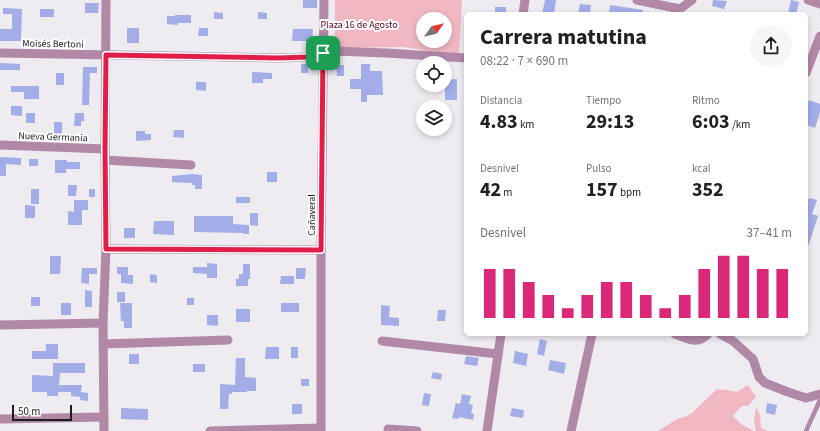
<!DOCTYPE html>
<html lang="es">
<head>
<meta charset="utf-8">
<style>
  body { margin:0; font-family:"Source Sans 3",sans-serif; background:#f6f6f6; color:#202124; height:100vh; display:flex; flex-direction:column; font-size:15px; white-space:nowrap }
  * { box-sizing:border-box; margin:0 }
  p { font-size:13px; color:#757577 }
  .icon { flex:none; width:22px; height:22px; fill:none; stroke:currentColor; stroke-width:2; stroke-linecap:round; stroke-linejoin:round }
  .map { position:relative; flex:1; overflow:hidden }
  .panel { position:absolute; left:464px; top:12px; width:344px; height:324px; display:flex; flex-direction:column; background:#fff; border-radius:6px; box-shadow:0 2px 6px #0003 }
  .panel>* { flex:none }
  .needle { width:26px; rotate:56deg }
  .tools { position:absolute; left:416px; top:12px; display:grid; gap:8px }
  .tools a { display:grid; place-items:center; width:36px; height:36px; border-radius:50%; background:#fff; box-shadow:0 2px 6px #0003; font-size:20px }
  .scale { position:absolute; left:12px; bottom:10px; width:60px; box-sizing:border-box; padding-left:4px; border:2px solid #1e1d1f; border-top:0; font-size:11px; line-height:14px; white-space:nowrap; color:#1e1d1f; -webkit-text-stroke:3px #fff; paint-order:stroke }
  .pin { position:absolute; display:grid; place-items:center; width:34px; height:34px; color:#fff; margin:-17px; border-radius:8px; box-shadow:0 2px 6px #0006 }
  .round { display:grid; place-items:center; flex:none; width:42px; height:42px; border-radius:21px; background:#f6f6f6 }
  .headline { display:flex; align-items:center; justify-content:space-between; height:68px; padding:0 16px }
  h1 { font-size:22px; font-weight:700; line-height:30px }
  .figures { display:grid; grid-template-columns:repeat(3,1fr); gap:6px; height:68px; padding:4px 16px }
  .figures div { display:grid; align-content:center }
  .figures b { font-size:20px; font-weight:700 }
  .figures small { font-size:11px; font-weight:400 }
  .figures p { font-size:11px }
  .chart { height:112px; padding:8px 16px }
  .chart p { display:flex; justify-content:space-between }
  .chart svg { width:100%; height:72px; margin-top:4px; stroke:#db2777; stroke-width:6 }
  .map>svg:first-child { display:block }
</style>
</head>
<body>
<div class="map">
<svg width="820" height="431" viewBox="0 0 820 431">
  <rect width="100%" height="100%" fill="#eeebf1"/>
  <g fill="#f1b7c2" fill-rule="evenodd">
    <path d="M335,0H462L459,55L402,47L335,48ZM423,19H445V41H423Z"/>
    <polygon points="748,385 756,397 748,406 742,406 733,416 741,424 754,431 658,431 677,419 687,416 692,413 717,389 727,390 737,392"/>
    <polygon points="756,407 760,415 761,428 768,431 756,431 754,421"/>
  </g>
  <g fill="#a3ade8">
    <rect x="303" y="0" width="14" height="8"/>
    <polygon points="545,0 556,0 554,14 542,14"/>
    <polygon points="713,0 727,1 724,9 712,6"/>
    <polygon points="791,0 799,2 796,14 788,13"/>
    <polygon points="85,3 99,3 98,13 85,13"/>
    <polygon points="580,4 591,5 590,14 578,14"/>
    <polygon points="610,5 643,10 642,14 609,14"/>
    <rect x="495" y="7" width="11" height="7"/>
    <polygon points="3,8 22,9 21,41 0,41 0,29 12,29 12,14 3,14"/>
    <rect x="40" y="9" width="14" height="8"/>
    <polygon points="214,12 223,13 223,19 214,19"/>
    <polygon points="258,12 267,13 267,19 258,19"/>
    <polygon points="175,15 191,15 191,23 178,23 178,25 167,24 167,16 175,16"/>
    <rect x="127" y="28" width="12" height="15"/>
    <polygon points="199,28 208,28 208,36 198,36"/>
    <polygon points="293,29 313,29 312,41 292,41"/>
    <polygon points="0,63 20,64 20,70 0,70"/>
    <rect x="301" y="64" width="7" height="9"/>
    <polygon points="361,64 370,64 370,71 382,71 383,95 367,95 367,102 361,102 361,89 350,89 350,79 361,79"/>
    <polygon points="336,65 344,65 344,76 337,76"/>
    <polygon points="83,67 97,67 97,73 90,73 89,105 82,105"/>
    <polygon points="252,72 272,73 272,79 263,79 263,83 252,83"/>
    <rect x="56" y="73" width="8" height="12"/>
    <polygon points="457,79 457,100 445,100 445,80"/>
    <polygon points="196,82 206,82 206,91 196,90"/>
    <polygon points="11,86 39,86 39,99 24,99 24,92 11,92"/>
    <polygon points="809,100 820,104 820,112 815,128 806,125 806,108"/>
    <polygon points="11,106 22,106 22,116 11,115"/>
    <rect x="26" y="113" width="9" height="10"/>
    <polygon points="75,113 84,113 84,121 81,121 81,126 74,126"/>
    <rect x="54" y="122" width="8" height="14"/>
    <polygon points="174,130 184,130 184,138 173,137"/>
    <polygon points="136,131 145,131 145,134 151,134 151,140 136,141"/>
    <polygon points="0,157 21,158 21,165 6,164 6,176 0,176"/>
    <rect x="29" y="159" width="9" height="7"/>
    <polygon points="55,160 67,160 67,162 80,162 80,169 66,169 66,173 55,173"/>
    <rect x="267" y="172" width="10" height="10"/>
    <polygon points="192,174 202,175 202,189 195,189 195,185 192,185 192,183 172,182 172,176"/>
    <polygon points="68,185 77,185 76,196 68,196"/>
    <rect x="31" y="189" width="8" height="15"/>
    <rect x="89" y="189" width="6" height="8"/>
    <rect x="236" y="197" width="14" height="6"/>
    <polygon points="806,198 810,199 810,198 817,200 812,214 818,216 807,250 806,250"/>
    <polygon points="74,200 88,200 88,210 82,210 82,225 68,225 68,211 74,212"/>
    <polygon points="25,205 35,206 35,218 25,218"/>
    <polygon points="250,213 258,213 258,226 250,225"/>
    <polygon points="194,216 233,216 233,224 249,225 249,234 243,234 243,233 194,232"/>
    <polygon points="154,221 174,221 174,235 153,234"/>
    <rect x="124" y="228" width="11" height="10"/>
    <polygon points="50,256 61,256 60,274 50,274"/>
    <polygon points="207,263 217,264 217,278 207,278 207,274 193,273 193,267 207,267"/>
    <polygon points="243,264 250,264 250,279 248,279 248,286 236,286 236,279 239,279 239,274 243,274"/>
    <polygon points="117,267 128,267 128,275 133,275 133,284 121,283 121,274 117,274"/>
    <polygon points="82,268 97,268 97,274 89,274 89,284 81,283"/>
    <polygon points="296,268 306,268 305,279 296,279"/>
    <polygon points="150,274 157,275 157,283 150,282"/>
    <polygon points="281,276 294,276 294,284 280,284"/>
    <polygon points="85,290 92,291 92,307 85,307"/>
    <rect x="117" y="292" width="8" height="10"/>
    <rect x="31" y="297" width="9" height="9"/>
    <rect x="187" y="298" width="7" height="7"/>
    <rect x="61" y="303" width="10" height="12"/>
    <polygon points="120,303 132,303 132,328 124,328 124,321 121,321"/>
    <rect x="281" y="303" width="18" height="9"/>
    <polygon points="381,305 390,306 389,317 399,318 399,326 381,325"/>
    <rect x="236" y="309" width="14" height="13"/>
    <polygon points="438,310 446,310 445,321 437,321"/>
    <polygon points="207,315 218,315 218,326 207,325"/>
    <polygon points="540,339 547,341 544,356 537,354"/>
    <polygon points="46,344 58,344 58,359 32,359 32,351 46,351"/>
    <polygon points="266,347 279,347 279,359 265,359"/>
    <rect x="291" y="347" width="7" height="11"/>
    <polygon points="515,351 528,354 526,366 513,363"/>
    <rect x="129" y="354" width="10" height="10"/>
    <polygon points="466,356 479,358 477,366 464,364"/>
    <polygon points="236,358 245,358 245,377 256,378 256,391 247,391 247,392 232,392 232,394 229,394 228,409 220,409 220,384 235,385"/>
    <polygon points="550,360 566,363 564,374 548,370"/>
    <polygon points="53,363 85,363 85,373 60,373 59,385 82,385 81,392 88,393 88,401 80,400 80,397 71,396 71,392 58,392 58,396 47,396 47,392 32,392 32,375 53,376"/>
    <rect x="193" y="364" width="12" height="8"/>
    <polygon points="433,372 442,374 441,380 431,378"/>
    <rect x="301" y="379" width="8" height="7"/>
    <polygon points="424,393 431,394 429,406 422,405"/>
    <polygon points="462,394 471,396 469,404 473,405 471,413 474,414 473,420 459,417 459,419 452,418 456,403 460,404"/>
    <polygon points="767,403 777,405 775,415 766,413"/>
    <rect x="292" y="404" width="10" height="10"/>
    <polygon points="121,408 148,409 148,420 121,419"/>
    <polygon points="512,408 524,410 523,418 510,416"/>
  </g>
  <g fill="none" stroke-linecap="round" stroke-linejoin="round">
    <polyline stroke="#b288a7" stroke-width="4.5" points="806,431 820,400"/>
    <g stroke="#b288a7" stroke-width="9">
      <polyline points="637,0 680,9 692,0"/>
      <polyline points="808,0 820,4"/>
      <polyline points="523,14 525,0"/>
      <polyline points="0,53 278,58 308,57 335,51 386,53 466,58"/>
      <polyline points="806,73 820,36"/>
      <polyline points="0,145 105,149"/>
      <polyline points="105,160 191,165"/>
      <polyline points="106,249 321,250"/>
      <polyline points="0,325 103,323"/>
      <path d="M675,334C687,339 698,345 708,334"/>
      <polyline points="720,334 733,341 753,359 759,377 765,383 788,392 806,398 820,394"/>
      <polyline points="382,341 498,354"/>
      <polyline points="103,344 228,340"/>
      <polyline points="0,419 104,417"/>
      <polyline points="388,429 417,431"/>
      <polyline points="104,431 103,323 106,249 105,149 106,0"/>
      <polyline points="210,431 321,428"/>
      <polyline points="321,431 321,250 324,0"/>
      <polyline points="487,431 501,334"/>
      <polyline points="571,431 592,334"/>
    </g>
  </g>
  <g fill="none" stroke-linecap="round" stroke-linejoin="round">
    <g stroke="#fff" stroke-width="8">
      <polygon id="route" points="323,53 321,250 106,249 105,149 106,55 278,58 308,57"/>
    </g>
    <use href="#route" stroke="#e11d48" stroke-width="5"/>
  </g>
  <g text-anchor="middle" stroke-width="4" stroke-linejoin="round" paint-order="stroke">
    <g font-size="10" fill="#560223" stroke="#fff">
      <text x="359" y="28">Plaza 16 de Agosto</text>
    </g>
    <g font-size="10" fill="#1e1d1f" stroke="#fff">
      <text transform="translate(53 43) rotate(1)" y="4">Moisés Bertoni</text>
      <text transform="translate(53 136) rotate(2)" y="4">Nueva Germania</text>
      <text transform="translate(311 215) rotate(-90)" y="4">Cañaveral</text>
    </g>
  </g>
</svg>
<div class="tools">
<a><svg class="needle" viewBox="-14 -14 28 28"><path d="M0-13l5 13h-10z" fill="#e53935"/><path d="M0 13l5-13h-10z" fill="#757577"/></svg></a>
<a><svg class="icon" aria-label="locate" viewBox="0 0 24 24"><circle cx="12" cy="12" r="6"/><path d="M12 2v4M12 18v4M2 12h4M18 12h4"/></svg></a>
<a><svg class="icon" aria-label="layers" viewBox="0 0 24 24"><path d="M12 4l9 5-9 5-9-5zM3 14l9 5 9-5"/></svg></a>
</div>
<div class="scale">50 m</div>
<div class="pin" style="left:323px;top:53px;background:#1e9e55"><svg class="icon" aria-label="arrive" viewBox="0 0 24 24"><path d="M6 21V4h12l-3 4 3 4H6"/></svg></div>
<section class="panel">
<div class="headline"><div><h1>Carrera matutina</h1><p>08:22 · 7 × 690 m</p></div><a class="round"><svg class="icon" aria-label="share" viewBox="0 0 24 24"><path d="M12 15V3M7 8l5-5 5 5M5 13v7h14v-7"/></svg></a></div>
<div class="figures">
<div><p>Distancia</p><b>4.83<small> km</small></b></div>
<div><p>Tiempo</p><b>29:13</b></div>
<div><p>Ritmo</p><b>6:03<small> /km</small></b></div>
</div>
<div class="figures">
<div><p>Desnivel</p><b>42<small> m</small></b></div>
<div><p>Pulso</p><b>157<small> bpm</small></b></div>
<div><p>kcal</p><b>352</b></div>
</div>
<div class="chart"><p><span>Desnivel</span>37–41 m</p>
<svg viewBox="0 0 160 44" preserveAspectRatio="none"><path d="M5 44V14M15 44V14M25 44V22M35 44V30M45 44V38M55 44V30M65 44V22M75 44V22M85 44V30M95 44V38M105 44V30M115 44V14M125 44V6M135 44V6M145 44V14M155 44V14"/></svg>
</div>
</section>
</div>
</body>
</html>
